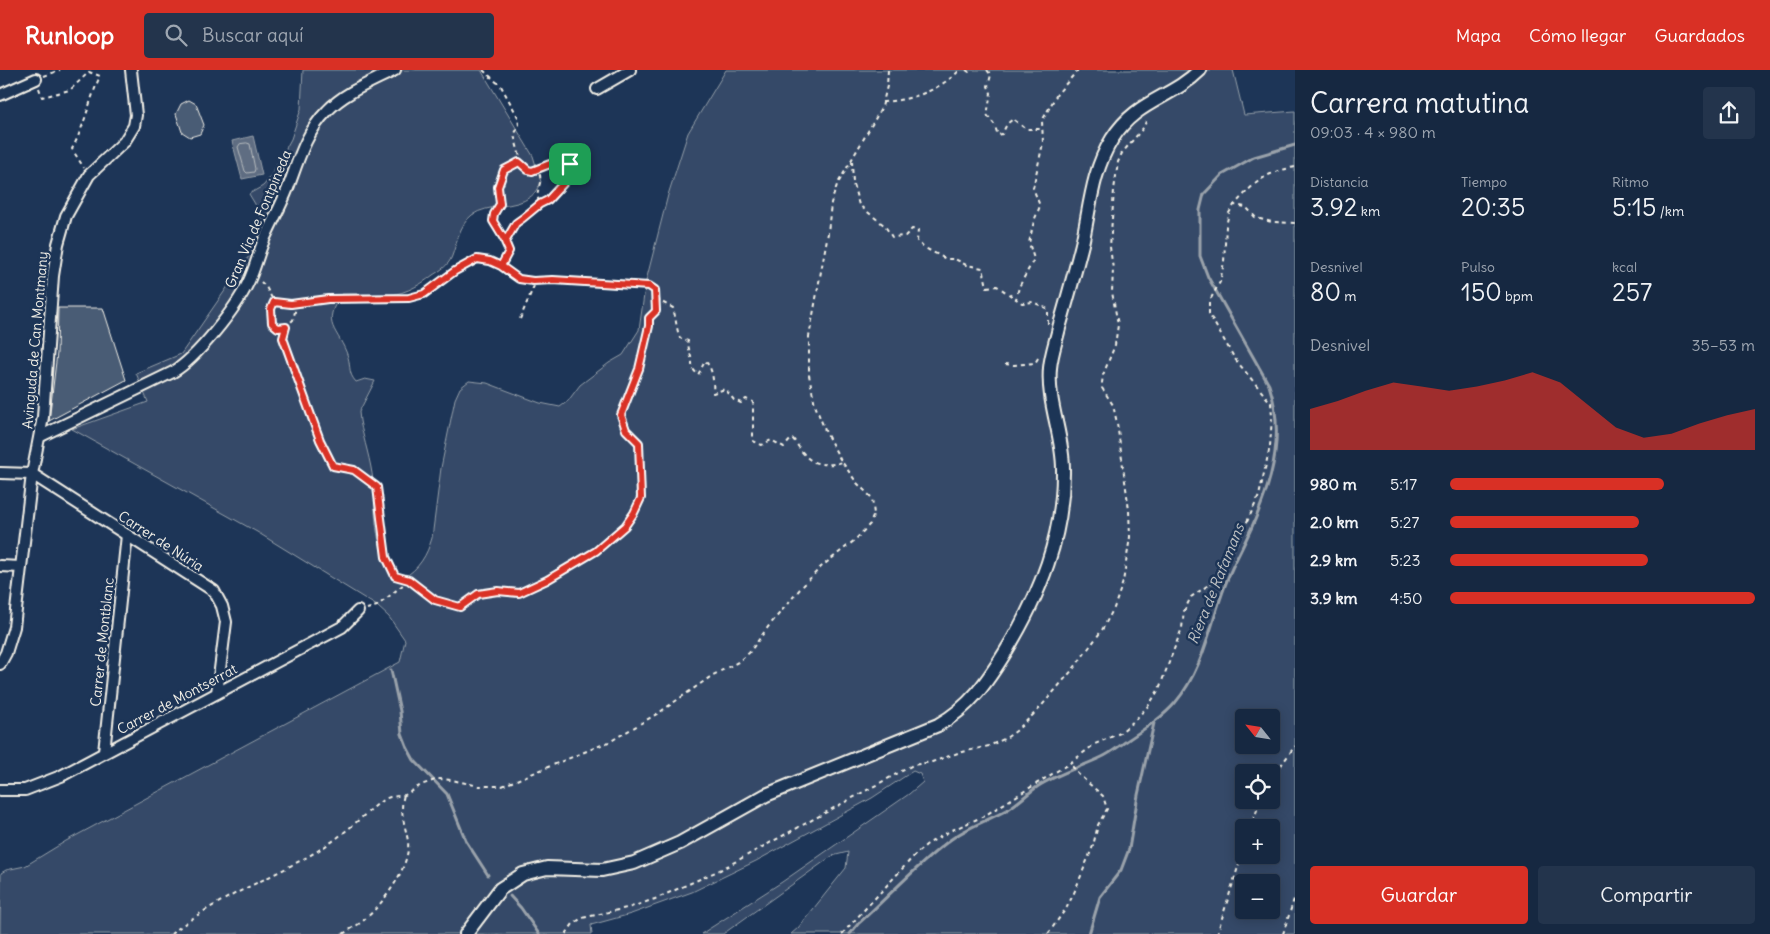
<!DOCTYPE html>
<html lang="es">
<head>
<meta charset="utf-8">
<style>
  body { margin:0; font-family:Delius,sans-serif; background:#23344c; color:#f1f3f6; height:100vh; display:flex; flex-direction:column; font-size:19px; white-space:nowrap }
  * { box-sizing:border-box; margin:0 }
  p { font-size:16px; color:#9ea6b1 }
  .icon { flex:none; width:28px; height:28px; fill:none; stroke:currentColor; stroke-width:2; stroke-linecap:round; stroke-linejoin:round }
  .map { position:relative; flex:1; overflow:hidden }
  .sheet { display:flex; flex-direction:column; background:#162841; width:475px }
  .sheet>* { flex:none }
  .needle { width:32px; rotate:300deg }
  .controls { position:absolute; left:1235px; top:639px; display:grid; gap:10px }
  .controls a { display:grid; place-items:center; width:45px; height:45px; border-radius:5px; background:#162841; box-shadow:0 2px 12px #0003,0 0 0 1px #35445a; font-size:25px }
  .pin { position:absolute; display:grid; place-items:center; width:42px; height:42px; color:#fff; margin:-21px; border-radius:10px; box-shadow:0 2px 8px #0006 }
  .round { display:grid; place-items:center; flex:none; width:52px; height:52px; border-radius:5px; background:#23344c }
  .headline { display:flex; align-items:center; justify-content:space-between; height:85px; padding:0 15px }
  h1 { font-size:28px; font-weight:600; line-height:38px }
  .metrics { display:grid; grid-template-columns:repeat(3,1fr); gap:8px; height:85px; padding:5px 15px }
  .metrics div { display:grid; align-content:center }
  .metrics b { font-size:25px; font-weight:600 }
  .metrics small { font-size:14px; font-weight:400 }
  .metrics p { font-size:14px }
  .chart { height:140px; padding:10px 15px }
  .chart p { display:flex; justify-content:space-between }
  .chart svg { width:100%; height:90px; margin-top:5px; fill:#d93025; opacity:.7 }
  .action { display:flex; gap:10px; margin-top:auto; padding:10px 15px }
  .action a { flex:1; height:58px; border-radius:5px; background:#d93025; color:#fff; font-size:20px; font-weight:600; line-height:58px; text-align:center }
  .action a+a { background:#23344c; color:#f1f3f6 }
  ul { padding:0 15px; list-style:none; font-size:16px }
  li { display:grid; grid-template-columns:80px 60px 1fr; align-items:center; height:38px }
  li i { height:12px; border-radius:6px; background:#d93025 }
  header { display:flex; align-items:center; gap:30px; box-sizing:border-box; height:70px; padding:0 25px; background:#d93025; color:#fff }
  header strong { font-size:24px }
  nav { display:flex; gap:28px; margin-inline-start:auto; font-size:18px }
  .search { width:350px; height:45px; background:#23344c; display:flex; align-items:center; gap:12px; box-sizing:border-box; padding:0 18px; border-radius:5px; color:#9ea6b1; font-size:19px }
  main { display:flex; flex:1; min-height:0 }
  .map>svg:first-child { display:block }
</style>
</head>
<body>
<header>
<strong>Runloop</strong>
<div class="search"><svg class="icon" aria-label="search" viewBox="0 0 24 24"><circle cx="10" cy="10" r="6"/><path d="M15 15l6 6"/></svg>Buscar aquí</div>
<nav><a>Mapa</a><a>Cómo llegar</a><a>Guardados</a></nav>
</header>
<main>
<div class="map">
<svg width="1295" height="864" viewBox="0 0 1295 864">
  <rect width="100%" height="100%" fill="#1d3557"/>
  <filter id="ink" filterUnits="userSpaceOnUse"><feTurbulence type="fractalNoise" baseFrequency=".02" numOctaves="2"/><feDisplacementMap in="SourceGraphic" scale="10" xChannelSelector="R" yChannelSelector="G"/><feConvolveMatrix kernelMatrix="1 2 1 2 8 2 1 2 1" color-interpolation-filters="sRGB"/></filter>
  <g filter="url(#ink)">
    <path fill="#354a67" stroke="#949ea8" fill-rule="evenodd" d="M303,0H481L533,86L541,112C538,117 535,124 530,127C517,138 487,134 472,145C459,155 457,173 452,186C449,195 441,200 433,205C418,217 400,226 381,226C368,226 355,223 342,224C319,255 339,259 348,287C351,298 348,303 356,312L365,309L375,311L359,342L360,351C364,371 371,391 373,411C377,448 371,482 403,508C419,499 427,485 432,468L441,398L455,329L460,318L469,311L487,313L540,333L560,337L568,331L580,315L609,293L623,285L639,260L646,211L668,125L688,63L726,0H1233L1244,45L1295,41V864H791L798,858L846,798L848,782L832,786L723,864H701L782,812L909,724L923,712L920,704L913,701L872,728L756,791L692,822L631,844L591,855L592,864H0L1,803L6,800L25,796L66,771L400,592L405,570L389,547L377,536L257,462L72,359L148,332L136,303L181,284L249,186L257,168L261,148L258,139L249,124L263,116L269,109L291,69L301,39ZM1244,648H1271V675H1244ZM1244,702H1271V730H1244ZM1244,758H1271V785H1244ZM1244,812H1271V840H1244Z"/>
    <polygon fill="#5e6d82" stroke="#9aa2ab" points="253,66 262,105 242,109 232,71"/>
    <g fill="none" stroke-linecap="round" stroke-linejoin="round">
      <polygon stroke="#b8bcbf" stroke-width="1" points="247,73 250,74 255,99 254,102 247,103 245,101 238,77 240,74"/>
      <g stroke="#9aa2ab" stroke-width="3">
        <polyline points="391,600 400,641 402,664 407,677 414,690 447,724 466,771 488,805"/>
        <polyline points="510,826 521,838 539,864"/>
        <path d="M850,864L858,854C889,826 917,795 950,770C967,757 989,750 1007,740C1018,733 1027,724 1037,717C1057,704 1081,697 1102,687C1111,683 1119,676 1128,670C1144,659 1162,648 1175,633C1209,593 1212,537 1235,492C1263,436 1290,378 1269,315L1208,207L1200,186V140L1204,124L1222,105L1254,87L1295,75"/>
        <polyline points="1089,864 1100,827 1121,800 1129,779 1138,725 1154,653"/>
      </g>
    </g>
    <g fill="#485b74" stroke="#f4f1e8">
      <polygon points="189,30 196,34 204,55 200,64 190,67 182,62 176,44 181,34"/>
      <polygon points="58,238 103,238 126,310 49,351 57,283"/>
    </g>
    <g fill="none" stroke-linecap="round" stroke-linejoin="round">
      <g stroke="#f4f1e8" stroke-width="14">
        <g id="minor">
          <polyline points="597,19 630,0"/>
          <polyline points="0,25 36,9"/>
          <path d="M41,366L173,302C197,288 236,238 248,213C255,199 258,184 264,170C272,152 281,136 288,118C298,91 306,62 327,41C345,22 372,12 395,0"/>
          <polyline points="0,403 32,404 214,521 222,536 226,552 217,623"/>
          <polyline points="0,496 21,497"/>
          <polyline points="0,594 6,583 14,557 32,404 43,347 53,206 58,174 66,146 89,105 124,72 134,56 136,45 131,0"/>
          <polyline points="104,682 127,465"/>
          <polyline points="0,720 25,720 61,706 342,557 358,541"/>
        </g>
      </g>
      <g stroke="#f4f1e8" stroke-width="16">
        <path id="major" d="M466,864L500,819L523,804L547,798L602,800L634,793L680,773L766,725L938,655C970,637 987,612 1006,581C1040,525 1064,465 1063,399C1063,365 1047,333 1050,298C1051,285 1056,271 1059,258C1067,230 1075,202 1082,174C1090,138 1092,101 1112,69C1136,30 1171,29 1200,0"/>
      </g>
      <g stroke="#f4f1e8" stroke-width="2" stroke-dasharray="4 4" stroke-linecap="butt">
        <polyline points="483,0 501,16 518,47 519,56 514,65 520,87 519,92 504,100 499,117 500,134 494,144 493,151 504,169 509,181 502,195"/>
        <polyline points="966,0 969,2 973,0"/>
        <polyline points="987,0 991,5 988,16 991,23 987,45 994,54 998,65 1002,64 1007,54 1013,49 1026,59 1042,59"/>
        <polyline points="44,6 60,0"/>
        <path d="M39,18L42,27L70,20L89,2L100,6C89,31 85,55 72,79L84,98"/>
        <path d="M882,32C912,30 938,21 960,0"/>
        <polyline points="852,91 853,114 859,135 885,156 892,167 905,166 912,159 918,160 917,171 923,177 946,189 955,189 966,195 983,198 987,217 997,216 1016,229"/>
        <path d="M1295,97C1263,103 1256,112 1234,135L1246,137L1256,148L1272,152L1295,153"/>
        <path d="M532,101L540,105C542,116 534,121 540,134"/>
        <polyline points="505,171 516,153 554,125 572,104 570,93 567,90 550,94 532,101 528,100 519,92"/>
        <path d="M261,212L266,217L274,232C295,234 311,230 331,229C357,229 399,234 422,225C440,218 455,195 476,189C494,184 506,204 520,209C530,213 543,210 554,210C585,211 617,214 649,216L655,220L657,241L649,248V256L639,299L621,345L626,360L639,373L640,383L641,428L634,443L625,456L596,481L547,510L519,523L498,521L478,524L460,537L435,530L409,510L377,536L367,539"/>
        <path d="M656,229L673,238C676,248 676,258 680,268L688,271C688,281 693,288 692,298L698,305L705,291C713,298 714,312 713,323L725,319L734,330L741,333L746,329L753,332V371L762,375L771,370L784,377L792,368C797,373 799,379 804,384C813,396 829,396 842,392"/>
        <polyline points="274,232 271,239 272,253 278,258 285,257"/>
        <polyline points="297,233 293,250 285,257 283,268 320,370 333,396 354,400 377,417 386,487 395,506 409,510"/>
        <polyline points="520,249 536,211"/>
        <polyline points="1048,254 1048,239 1033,232 1022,233 1016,229 1019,217 1034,189 1029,173 1034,151 1040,136 1033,118 1043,73 1042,51 1057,24 1078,0"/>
        <polyline points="1005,294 1014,295 1035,293 1040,285"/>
        <polyline points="1271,709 1295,676"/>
        <polyline points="1250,758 1261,730"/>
        <path d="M171,864C217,827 274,808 324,777C346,763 363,745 384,729L390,727L405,725L421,715L438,709L452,710L479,716H502L611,671L660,642L713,605L738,592L749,583L768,557L800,519L821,497L855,470L870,454L874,444L872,428L857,413L840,389L826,363L815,335L809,305V267L828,163L831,133L837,115L882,37L887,16L888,0"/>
        <path d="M343,864C350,859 359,855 365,849C384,833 411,796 408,771C405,754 399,742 404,725"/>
        <polyline points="566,864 573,854 582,848 631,837 655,829 720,800 913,695 932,692 958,683 989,676 1006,668 1016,661 1038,640 1074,598 1102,560 1114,538 1123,512 1130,467 1129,440 1117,353 1113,335 1102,318 1102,313 1103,305 1115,275 1118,255 1112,222 1113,199 1110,177 1114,120 1118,92 1122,83 1144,57 1146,51"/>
        <polyline points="842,864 914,786 926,775 950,761 984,746 1070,693 1095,674 1120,663 1136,649 1149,635 1159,619 1182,558 1184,541 1191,527 1217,509 1239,469 1259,426 1270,376 1272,347 1271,333 1235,289 1209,244 1209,232 1220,212 1224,192 1226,156 1229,143 1234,135"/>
        <polyline points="1048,864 1067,837 1074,823 1093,776 1098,755 1107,739 1103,726 1078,704 1070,693"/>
        <polyline points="1217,864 1244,778"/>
        <polyline points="1283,864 1295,826"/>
      </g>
      <use href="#minor" stroke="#1d3557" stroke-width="10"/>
      <use href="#major" stroke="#1d3557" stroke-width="12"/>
    </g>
  </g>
  <g fill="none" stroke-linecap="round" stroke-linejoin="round" filter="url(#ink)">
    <g stroke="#fff" stroke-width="10">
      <polyline id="route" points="570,94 572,104 548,130 540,134 523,148 516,153 505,172 509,181 501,196 490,191 477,189 455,201 424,224 409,228 328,229 291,234 274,232 271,239 272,253 278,258 286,257 283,268 320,370 333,396 354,400 377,417 386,487 395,506 409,510 435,530 460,537 478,524 498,521 519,523 547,510 596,481 625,456 634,443 641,428 639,373 626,360 621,345 639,299 649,256 649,248 656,241 655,220 649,216 553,210 533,211 519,209 501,196 509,181 504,169 493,151 494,144 500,134 498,117 504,100 519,92 528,100 532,101 550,94 567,90 570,94"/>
    </g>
    <use href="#route" stroke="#d93025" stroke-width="6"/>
  </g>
  <g text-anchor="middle" stroke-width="5" stroke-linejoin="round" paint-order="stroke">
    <g font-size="14" fill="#f4f1e8" stroke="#1d3557">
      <text transform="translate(258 149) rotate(-67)" y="5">Gran Via de Fontpineda</text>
      <text transform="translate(35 270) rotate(-85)" y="5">Avinguda de Can Montmany</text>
      <text transform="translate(161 471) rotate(33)" y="5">Carrer de Núria</text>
      <text transform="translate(102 572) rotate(-84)" y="5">Carrer de Montblanc</text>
      <text transform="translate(177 629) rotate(-28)" y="5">Carrer de Montserrat</text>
    </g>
    <g font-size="15" font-style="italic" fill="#c0c3c4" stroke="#1d3557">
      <text transform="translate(1216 514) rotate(-68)" y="5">Riera de Rafamans</text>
    </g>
  </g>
</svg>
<div class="controls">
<a><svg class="needle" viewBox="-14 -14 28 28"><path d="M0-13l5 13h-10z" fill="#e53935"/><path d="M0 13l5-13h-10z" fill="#9ea6b1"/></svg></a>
<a><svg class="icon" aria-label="locate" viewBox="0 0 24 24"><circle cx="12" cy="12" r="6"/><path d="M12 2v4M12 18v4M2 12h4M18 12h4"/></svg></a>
<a>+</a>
<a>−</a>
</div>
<div class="pin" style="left:570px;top:94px;background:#1e9e55"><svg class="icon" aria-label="arrive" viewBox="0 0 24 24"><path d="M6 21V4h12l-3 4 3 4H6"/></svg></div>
</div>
<section class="sheet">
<div class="headline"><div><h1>Carrera matutina</h1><p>09:03 · 4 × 980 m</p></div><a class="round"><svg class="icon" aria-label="share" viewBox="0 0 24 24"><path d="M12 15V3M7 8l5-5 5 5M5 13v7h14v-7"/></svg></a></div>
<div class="metrics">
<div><p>Distancia</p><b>3.92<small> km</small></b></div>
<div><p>Tiempo</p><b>20:35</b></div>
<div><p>Ritmo</p><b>5:15<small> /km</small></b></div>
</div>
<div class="metrics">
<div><p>Desnivel</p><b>80<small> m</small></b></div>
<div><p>Pulso</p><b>150<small> bpm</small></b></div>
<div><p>kcal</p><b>257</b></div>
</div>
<div class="chart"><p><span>Desnivel</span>35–53 m</p>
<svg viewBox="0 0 160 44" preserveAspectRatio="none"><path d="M0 44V24L10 20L20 15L30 11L40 13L50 15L60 13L70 10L80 6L90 11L100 22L110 33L120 38L130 36L140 31L150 27L160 24V44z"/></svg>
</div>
<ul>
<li><b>980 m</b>5:17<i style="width:70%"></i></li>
<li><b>2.0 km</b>5:27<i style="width:62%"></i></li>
<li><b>2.9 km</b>5:23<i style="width:65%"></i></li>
<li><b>3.9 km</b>4:50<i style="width:100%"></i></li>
</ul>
<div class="action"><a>Guardar</a><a>Compartir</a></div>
</section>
</main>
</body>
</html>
